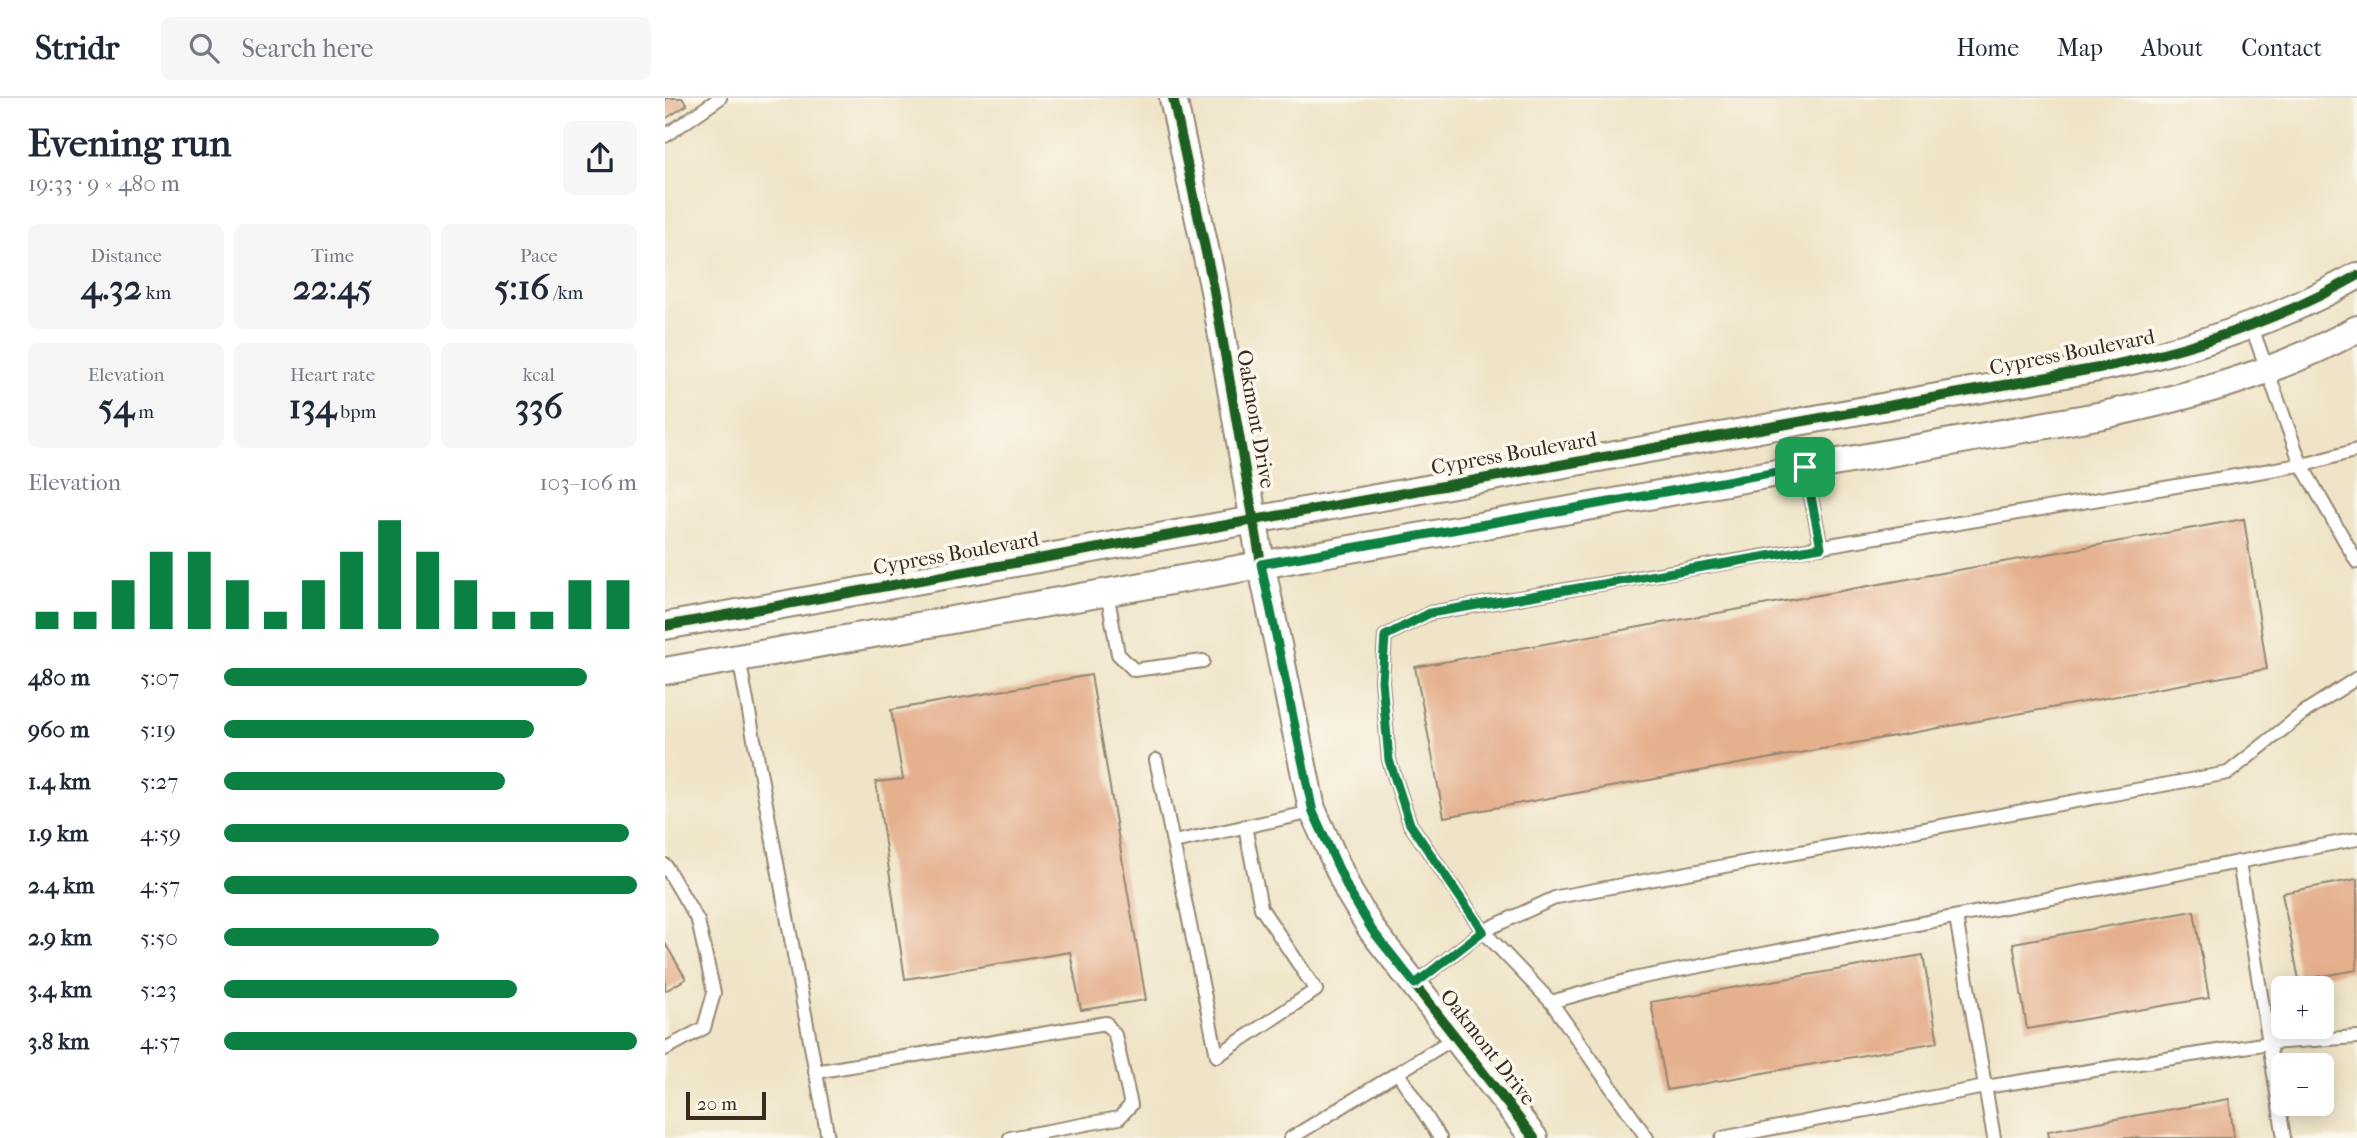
<!DOCTYPE html>
<html lang="en">
<head>
<meta charset="utf-8">
<style>
  body { margin:0; font-family:"IM FELL French Canon",serif; background:#f6f6f7; color:#1f2937; height:100vh; display:flex; flex-direction:column; font-size:26px; white-space:nowrap }
  * { box-sizing:border-box; margin:0 }
  p { font-size:23px; color:#747a83 }
  .icon { flex:none; width:38px; height:38px; fill:none; stroke:currentColor; stroke-width:2; stroke-linecap:round; stroke-linejoin:round }
  .map { position:relative; flex:1; overflow:hidden }
  .side { display:flex; flex-direction:column; background:#fff; width:665px }
  .side>* { flex:none }
  .buttons { position:absolute; left:1606px; top:878px; display:grid; gap:14px }
  .buttons a { display:grid; place-items:center; width:63px; height:63px; border-radius:10px; background:#fff; box-shadow:0 4px 18px #0003; font-size:35px }
  .scale { position:absolute; left:21px; bottom:18px; width:80px; box-sizing:border-box; padding-left:7px; border:4px solid #3b2a1e; border-top:0; font-size:19px; line-height:24px; white-space:nowrap; color:#3b2a1e; -webkit-text-stroke:5px #fbf7ec; paint-order:stroke }
  .pin { position:absolute; display:grid; place-items:center; width:60px; height:60px; color:#fff; margin:-30px; border-radius:14px; box-shadow:0 4px 10px #0006 }
  .round { display:grid; place-items:center; flex:none; width:74px; height:74px; border-radius:10px; background:#f6f6f7 }
  .overview { display:flex; align-items:center; justify-content:space-between; height:119px; padding:0 28px }
  h1 { font-size:38px; font-weight:700; line-height:52px }
  .stats { display:grid; grid-template-columns:repeat(3,1fr); gap:10px; height:119px; padding:7px 28px }
  .stats div { display:grid; align-content:center; border-radius:10px; background:#f6f6f7; text-align:center }
  .stats b { font-size:35px; font-weight:700 }
  .stats small { font-size:19px; font-weight:400 }
  .stats p { font-size:19px }
  .chart { height:196px; padding:14px 28px }
  .chart p { display:flex; justify-content:space-between }
  .chart svg { width:100%; height:126px; margin-top:7px; stroke:#0b8043; stroke-width:6 }
  ul { padding:0 28px; list-style:none; font-size:23px }
  li { display:grid; grid-template-columns:112px 84px 1fr; align-items:center; height:52px }
  li i { height:18px; border-radius:9px; background:#0b8043 }
  header { display:flex; align-items:center; gap:42px; box-sizing:border-box; height:98px; padding:0 35px; background:#fff; border-bottom:2px solid #e0e1e3 }
  header strong { font-size:33px }
  nav { display:flex; gap:38px; margin-inline-start:auto; font-size:24px }
  .search { width:490px; height:63px; background:#f6f6f7; display:flex; align-items:center; gap:18px; box-sizing:border-box; padding:0 24px; border-radius:10px; color:#747a83; font-size:26px }
  main { display:flex; flex:1; min-height:0 }
  .map>svg:first-child { display:block }
</style>
</head>
<body>
<header>
<strong>Stridr</strong>
<div class="search"><svg class="icon" aria-label="search" viewBox="0 0 24 24"><circle cx="10" cy="10" r="6"/><path d="M15 15l6 6"/></svg>Search here</div>
<nav><a>Home</a><a>Map</a><a>About</a><a>Contact</a></nav>
</header>
<main>
<section class="side">
<div class="overview"><div><h1>Evening run</h1><p>19:33 · 9 × 480 m</p></div><a class="round"><svg class="icon" aria-label="share" viewBox="0 0 24 24"><path d="M12 15V3M7 8l5-5 5 5M5 13v7h14v-7"/></svg></a></div>
<div class="stats">
<div><p>Distance</p><b>4.32<small> km</small></b></div>
<div><p>Time</p><b>22:45</b></div>
<div><p>Pace</p><b>5:16<small> /km</small></b></div>
</div>
<div class="stats">
<div><p>Elevation</p><b>54<small> m</small></b></div>
<div><p>Heart rate</p><b>134<small> bpm</small></b></div>
<div><p>kcal</p><b>336</b></div>
</div>
<div class="chart"><p><span>Elevation</span>103–106 m</p>
<svg viewBox="0 0 160 44" preserveAspectRatio="none"><path d="M5 44V38M15 44V38M25 44V27M35 44V17M45 44V17M55 44V27M65 44V38M75 44V27M85 44V17M95 44V6M105 44V17M115 44V27M125 44V38M135 44V38M145 44V27M155 44V27"/></svg>
</div>
<ul>
<li><b>480 m</b>5:07<i style="width:88%"></i></li>
<li><b>960 m</b>5:19<i style="width:75%"></i></li>
<li><b>1.4 km</b>5:27<i style="width:68%"></i></li>
<li><b>1.9 km</b>4:59<i style="width:98%"></i></li>
<li><b>2.4 km</b>4:57<i style="width:100%"></i></li>
<li><b>2.9 km</b>5:50<i style="width:52%"></i></li>
<li><b>3.4 km</b>5:23<i style="width:71%"></i></li>
<li><b>3.8 km</b>4:57<i style="width:100%"></i></li>
</ul>
</section>
<div class="map">
<svg width="1692" height="1040" viewBox="0 0 1692 1040">
  <rect width="100%" height="100%" fill="#fbf7ec"/>
  <filter id="ink" filterUnits="userSpaceOnUse"><feTurbulence type="fractalNoise" baseFrequency=".0143" numOctaves="2"/><feDisplacementMap in="SourceGraphic" scale="14" xChannelSelector="R" yChannelSelector="G"/><feConvolveMatrix kernelMatrix="1 2 1 2 8 2 1 2 1" color-interpolation-filters="sRGB"/></filter>
  <filter id="wash" filterUnits="userSpaceOnUse"><feTurbulence type="fractalNoise" baseFrequency=".00686" numOctaves="4" result="noise"/><feDisplacementMap in="SourceGraphic" scale="28" xChannelSelector="R" yChannelSelector="G"/><feGaussianBlur stdDeviation="1.57" result="paint"/><feColorMatrix in="noise" values="0 0 0 0 0 0 0 0 0 0 0 0 0 0 0 0 0 1.4 0 .05"/><feComposite in="paint" operator="in"/></filter>
  <g filter="url(#wash)">
    <rect width="100%" height="100%" fill="#efe4c7"/>
    <g id="blocks">
      <g fill="#e5b08e">
        <polygon points="0,0 17,0 22,7 0,21"/>
        <polygon points="1579,421 1602,571 779,719 750,569"/>
        <polygon points="426,577 481,902 416,912 405,854 240,881 211,684 238,681 226,612"/>
        <polygon points="1692,781 1692,872 1634,882 1617,795"/>
        <polygon points="1529,813 1544,900 1362,931 1348,845"/>
        <polygon points="0,845 21,881 0,893"/>
        <polygon points="1258,857 1273,944 1002,992 986,904"/>
        <polygon points="1564,1001 1569,1040 1384,1040 1383,1033"/>
      </g>
    </g>
  </g>
  <g filter="url(#ink)">
    <use href="#blocks" fill-opacity="0" stroke="#958772" stroke-width="2"/>
    <g fill="none" stroke-linecap="round" stroke-linejoin="round">
      <g stroke="#958772" stroke-width="16">
        <g id="service">
          <polyline points="0,38 55,0"/>
          <polyline points="1586,227 1636,366 1692,464"/>
          <polyline points="1140,369 1156,449"/>
          <polyline points="442,494 453,556 469,572 538,563"/>
          <polyline points="74,560 163,1040"/>
          <polyline points="491,662 552,958 651,892 596,810 580,728"/>
          <polyline points="509,744 648,714"/>
          <polyline points="0,767 33,823 49,895 39,930 0,951"/>
          <polyline points="1291,819 1329,1040"/>
          <polyline points="750,886 818,833 892,799 1563,675 1641,613 1692,580"/>
          <polyline points="886,904 968,881 1692,741"/>
          <polyline points="150,974 441,925 450,937 466,1007 454,1020 345,1040"/>
          <polyline points="733,975 775,1040"/>
          <polyline points="626,1040 791,939"/>
          <polyline points="982,1040 886,904 818,833 745,726 724,662 717,583 720,538 765,515 1646,365 1692,352"/>
          <polyline points="1057,1040 1320,989 1604,945 1574,764"/>
          <polyline points="1619,1040 1604,945 1692,939"/>
        </g>
      </g>
      <g stroke="#958772" stroke-width="30">
        <g id="minor">
          <polyline points="508,0 549,192 596,465 647,711 684,794 707,832 869,1040"/>
          <path d="M0,528L1439,269C1527,251 1613,223 1692,178"/>
          <path d="M0,573L1438,317C1527,298 1613,275 1692,231"/>
        </g>
      </g>
      <use href="#service" stroke="#fff" stroke-width="12"/>
      <use href="#minor" stroke="#fff" stroke-width="26"/>
      <g stroke="#fbf7ec" stroke-width="15">
        <g id="cycleway">
          <polyline points="508,0 549,192 596,465 647,711 684,794 707,832 869,1040"/>
          <path d="M0,528L1439,269C1527,251 1613,223 1692,178"/>
        </g>
      </g>
      <use href="#cycleway" stroke="#1b5e20" stroke-width="10"/>
    </g>
  </g>
  <g fill="none" stroke-linecap="round" stroke-linejoin="round" filter="url(#ink)">
    <g stroke="#fff" stroke-width="14">
      <polygon id="route" points="1140,369 1156,449 765,515 720,538 717,583 724,662 745,726 818,833 750,886 707,832 684,793 648,714 596,466"/>
    </g>
    <use href="#route" stroke="#0b8043" stroke-width="9"/>
  </g>
  <g text-anchor="middle" stroke-width="7" stroke-linejoin="round" paint-order="stroke">
    <g font-size="21" fill="#3b2a1e" stroke="#fbf7ec">
      <text transform="translate(1407 254) rotate(-11)" y="7">Cypress Boulevard</text>
      <text transform="translate(591 321) rotate(80)" y="7">Oakmont Drive</text>
      <text transform="translate(849 355) rotate(-10)" y="7">Cypress Boulevard</text>
      <text transform="translate(291 455) rotate(-10)" y="7">Cypress Boulevard</text>
      <text transform="translate(823 949) rotate(52)" y="7">Oakmont Drive</text>
    </g>
  </g>
</svg>
<div class="buttons">
<a>+</a>
<a>−</a>
</div>
<div class="scale">20 m</div>
<div class="pin" style="left:1140px;top:369px;background:#1e9e55"><svg class="icon" aria-label="arrive" viewBox="0 0 24 24"><path d="M6 21V4h12l-3 4 3 4H6"/></svg></div>
</div>
</main>
</body>
</html>
